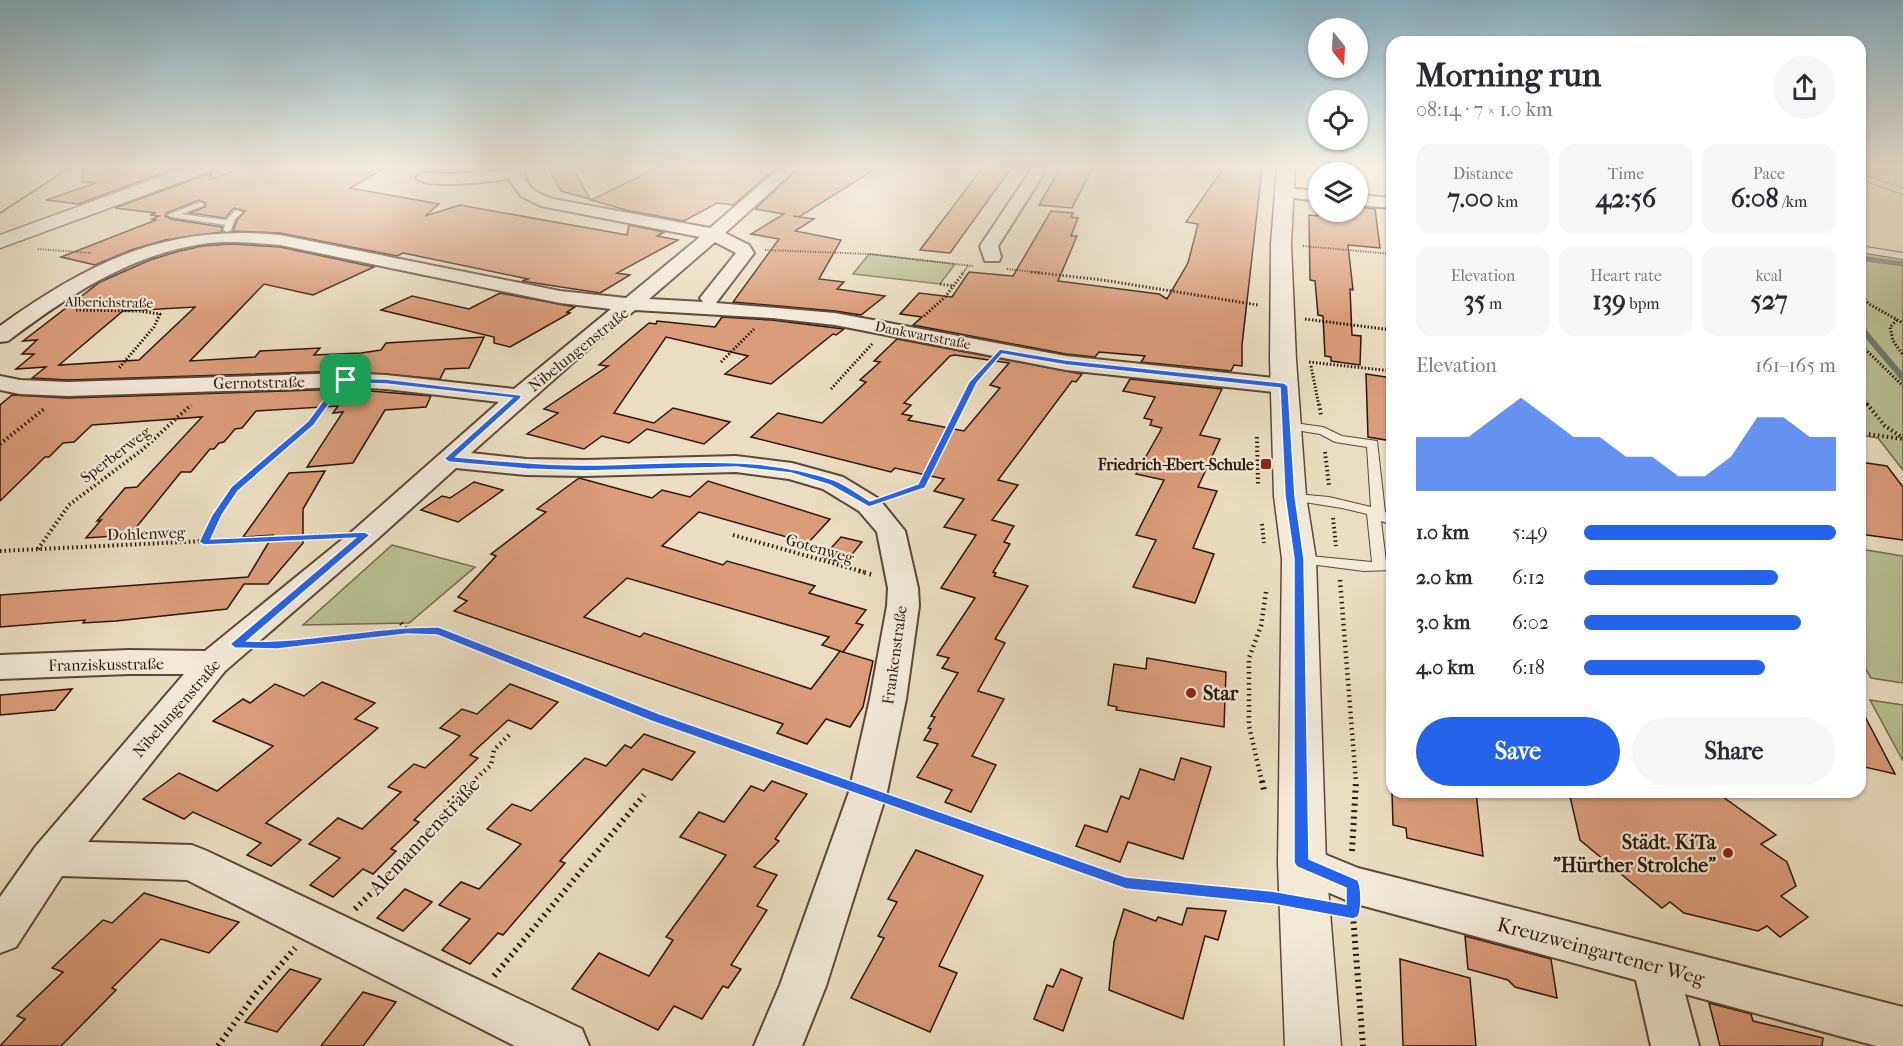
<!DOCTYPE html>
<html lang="en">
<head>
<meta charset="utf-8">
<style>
  body { margin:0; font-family:"IM FELL French Canon",serif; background:#f7f7f7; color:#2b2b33; height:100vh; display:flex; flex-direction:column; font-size:22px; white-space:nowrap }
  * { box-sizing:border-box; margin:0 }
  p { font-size:20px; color:#7c7c81 }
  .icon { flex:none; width:33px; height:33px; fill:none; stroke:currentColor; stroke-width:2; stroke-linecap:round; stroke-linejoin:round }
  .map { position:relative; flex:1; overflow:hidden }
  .panel { position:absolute; left:1386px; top:36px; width:480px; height:762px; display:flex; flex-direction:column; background:#fff; border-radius:18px; box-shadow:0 2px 4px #0004 }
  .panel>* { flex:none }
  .needle { width:39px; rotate:162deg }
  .controls { position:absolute; left:1308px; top:18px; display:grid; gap:12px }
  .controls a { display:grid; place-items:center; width:60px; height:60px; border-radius:50%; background:#fff; box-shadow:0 2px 4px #0004; font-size:30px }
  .pin { position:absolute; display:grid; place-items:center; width:51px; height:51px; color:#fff; margin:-26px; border-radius:12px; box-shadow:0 3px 9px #0006 }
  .round { display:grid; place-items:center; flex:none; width:63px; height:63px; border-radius:32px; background:#f7f7f7 }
  .summary { display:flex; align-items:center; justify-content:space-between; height:102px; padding:0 30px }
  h1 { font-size:33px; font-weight:700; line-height:45px }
  .stats { display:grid; grid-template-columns:repeat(3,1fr); gap:9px; height:102px; padding:6px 30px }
  .stats div { display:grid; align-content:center; border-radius:15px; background:#f7f7f7; text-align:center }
  .stats b { font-size:26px; font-weight:700 }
  .stats small { font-size:16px; font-weight:400 }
  .stats p { font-size:16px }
  .chart { height:168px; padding:12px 30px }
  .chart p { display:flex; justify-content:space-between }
  .chart svg { width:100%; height:108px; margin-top:6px; fill:#2563eb; opacity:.7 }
  .button { display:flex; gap:12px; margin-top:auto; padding:12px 30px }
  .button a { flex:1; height:69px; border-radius:36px; background:#2563eb; color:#fff; font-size:24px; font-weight:700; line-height:69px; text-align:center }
  .button a+a { background:#f7f7f7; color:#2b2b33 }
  ul { padding:0 30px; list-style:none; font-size:20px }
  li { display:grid; grid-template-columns:96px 72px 1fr; align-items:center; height:45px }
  li i { height:15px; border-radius:8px; background:#2563eb }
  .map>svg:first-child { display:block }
</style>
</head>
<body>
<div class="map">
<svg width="1903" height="1046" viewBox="0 0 1903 1046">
  <rect width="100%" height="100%" fill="#ebddc1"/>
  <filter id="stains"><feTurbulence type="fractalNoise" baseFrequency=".00333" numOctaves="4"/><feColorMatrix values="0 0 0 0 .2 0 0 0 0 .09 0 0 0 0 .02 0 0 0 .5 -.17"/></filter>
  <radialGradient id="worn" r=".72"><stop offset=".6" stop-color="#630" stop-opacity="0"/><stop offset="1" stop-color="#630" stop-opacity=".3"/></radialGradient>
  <g fill="#b8c092" stroke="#726a4e" stroke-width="1.5">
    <polygon points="1860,247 1903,253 1903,470 1878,438 1860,435"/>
    <polygon points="869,254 955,264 940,284 853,274"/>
    <polygon points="392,545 475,567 409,623 303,625"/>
    <polygon points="1860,549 1903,556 1903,683 1871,678 1860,659"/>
    <polygon points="1870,700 1903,705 1903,761"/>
  </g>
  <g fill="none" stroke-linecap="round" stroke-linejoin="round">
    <polyline stroke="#6d7a6c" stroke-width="5" points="1860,258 1903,264"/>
    <polyline stroke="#6d7a6c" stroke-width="6" points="1860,327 1903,378"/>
  </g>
  <g fill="#da9c79" stroke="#2c150a" stroke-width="1.5" fill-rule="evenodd">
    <polygon points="83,167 179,167 78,204 46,200 96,183 82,182"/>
    <polygon points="242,167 387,167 350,188 439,204 425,216 460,205 627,235 629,225 664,232 657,236 678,240 617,273 630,275 600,293 522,281 528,279 403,253 397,256 280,233 233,231 237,220 245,211 234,208 225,218 190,213 205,207 206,203 199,200 166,213 165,216 171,219 222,227 222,232 165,240 131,250 95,265 61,257 156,220 152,219 159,216 150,215 156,213 115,208 211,173 212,179"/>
    <polygon points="548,167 572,167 590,199 561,191"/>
    <polygon points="659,167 777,167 733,205 717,203 684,221 626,210 591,200"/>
    <polygon points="800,167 841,167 872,171 799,217 793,216 814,219 795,231 841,240 819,279 844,282 837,289 885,296 861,315 835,311 733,302 779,239 751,234 784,214 755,209"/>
    <polygon points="983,167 1012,167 950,253 920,250"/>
    <polygon points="1061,167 1093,167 1072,208 1039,205"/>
    <polygon points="1224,167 1262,169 1242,345 1242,366 1234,365 1231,371 1141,362 1145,356 1099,352 1095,357 1066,354 913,325 922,317 900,314 919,293 952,297 969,272 1013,276 1051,211 1073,213 1071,217 1078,218 1071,236 1077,236 1058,281 1159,294 1167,299 1188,263 1198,224 1186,222"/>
    <polygon points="1317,207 1318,212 1358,212 1358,207 1375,209 1380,248 1348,245 1353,290 1350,289 1352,335 1361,336 1360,365 1331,361 1331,357 1325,356 1323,316 1318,315 1315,281 1310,280 1309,215 1317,216"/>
    <path d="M231,244L280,247L374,267L313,295L264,284L190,361L255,357L260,351L320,348L314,355L361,353L381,350L386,343L484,337L469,368L445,369L440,379L346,371L68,380L32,378L46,367L16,369L34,354H22L37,340L23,341L100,282L150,260L176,252L202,246ZM195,307L139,360L59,365L123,311Z"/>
    <polygon points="500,293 575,307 567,312 570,313 510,347 494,343 494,337 381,310 412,296 469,309"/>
    <polygon points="722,317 772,320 844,329 836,335 833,334 771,384 725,374 748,356 666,337 614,413 654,423 673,408 730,422 704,444 647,429 629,443 602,436 584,449 527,434 558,413 544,409 608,366 599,365 649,323 656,324 657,321 715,327"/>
    <path d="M897,339L1082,374L1076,382L1072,381L998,480L1018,485L992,520L1014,526L1004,542L1010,544L993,572L996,573L994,576L1028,586L995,639L1005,643L978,691L1004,699L972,756L996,765L971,812L945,802L952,790L917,777L938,744L924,740L931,729L928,728L935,717L931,716L958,673L942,668L949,658L937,655L975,598L941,588L976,535L944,527L964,499L934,491L944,479L895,468L891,472L751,437L778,413L822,423L866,382L860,380L880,362L874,361ZM955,355L1009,363L990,385L1000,388L964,431L908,420L912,416L902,414L911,405L904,403L950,356Z"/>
    <polygon points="1366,374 1392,378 1392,441 1368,437"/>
    <polygon points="1130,379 1222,389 1200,435 1220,439 1198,487 1217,491 1193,548 1214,554 1195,603 1133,587 1156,540 1136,535 1164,480 1136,474 1162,428 1150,425 1152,420 1144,418 1155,397 1123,391"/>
    <polygon points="346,389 431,396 426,407 385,410 353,463 307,467 343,412 333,413 338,406 256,411 242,428 235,429 224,442 219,443 214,449 210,449 191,472 181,472 130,535 86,538 101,520 97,521 125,488 137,487 202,417 92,425 74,442 63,443 49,457 45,457 0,501 0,405 12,395 68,398"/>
    <polygon points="1860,462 1887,466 1903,487 1903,540 1860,534"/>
    <polygon points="325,471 303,509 303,543 268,584 244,584 227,609 116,621 83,623 85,620 0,627 0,595 248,577 273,535 243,537 289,473"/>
    <polygon points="579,478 652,498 662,490 690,497 708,481 830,519 808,543 699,512 662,546 723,565 727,561 815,586 809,593 866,610 856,623 863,625 843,652 822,645 829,637 627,578 584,617 640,637 644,633 811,689 840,651 873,661 863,707 850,727 826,719 807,744 777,733 783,724 454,611 467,601 458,597 496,556 491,554 546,512 537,509"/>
    <polygon points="474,482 503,490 458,522 421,510 442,496 450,498"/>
    <polygon points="841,537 862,542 845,563 823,557"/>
    <polygon points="1147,658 1226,672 1224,727 1116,710 1117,707 1108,705 1114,664 1146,669"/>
    <polygon points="322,682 375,703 355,719 378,728 266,823 301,840 271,866 247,855 261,843 193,812 184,819 143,799 179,773 217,791 273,746 213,721 243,699 250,703 275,684 304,696"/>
    <polygon points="510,684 558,702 531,729 508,720 470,755 478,758 414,820 419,822 391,849 396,851 373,874 363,869 333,897 310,885 340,858 309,844 338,818 362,829 401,792 388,787 414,764 425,768 460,736 440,728 462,709 477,714"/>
    <polygon points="72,689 55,710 0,715 0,695"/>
    <polygon points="1860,707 1895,774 1860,766"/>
    <polygon points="644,734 695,752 672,780 643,769 560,861 565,863 503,935 498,933 470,964 442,950 470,919 439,905 461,882 479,889 521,844 487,829 512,804 531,811 585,758 606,766 625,745 631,748"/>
    <polygon points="1181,758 1211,767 1183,859 1128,842 1120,862 1076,846 1085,825 1107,832 1121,796 1129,799 1140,769 1174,780"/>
    <polygon points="772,781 807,794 775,839 779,841 754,867 777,875 757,906 767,910 731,965 741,969 728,988 723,986 702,1019 674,1006 658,1030 572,989 599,953 649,976 673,940 666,937 726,855 680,837 699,812 724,822 751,786 764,791"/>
    <polygon points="1392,792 1476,792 1483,856 1407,838 1406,828 1393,825"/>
    <polygon points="1569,792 1716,792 1776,835 1761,844 1787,862 1796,886 1781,896 1808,917 1780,937 1767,926 1758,931 1684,913 1670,902 1662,908 1580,840"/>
    <polygon points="916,850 983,876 939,966 957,973 930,1032 851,998 884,938 878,936 897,902 888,899"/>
    <polygon points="405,889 432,902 403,931 377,918"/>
    <polygon points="144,893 239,922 209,953 161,939 112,988 116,990 61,1046 0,1046 25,1019 17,1016 63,972 52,968 103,920 112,923"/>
    <polygon points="1187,908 1226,911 1218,940 1205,936 1183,1019 1109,990 1114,942 1124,909 1156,921 1158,917 1182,925"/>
    <polygon points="1465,936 1551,959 1557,998 1515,987 1508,980 1468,969"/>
    <polygon points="1400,959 1470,978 1476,1046 1403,1046"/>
    <polygon points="290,969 321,979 277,1032 245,1022"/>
    <polygon points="1061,969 1082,978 1063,1031 1034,1019 1047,985 1053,987"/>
    <polygon points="363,992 396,1002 363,1046 321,1046"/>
    <polygon points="1709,1003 1751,1014 1753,1021 1823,1038 1822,1046 1720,1046"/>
  </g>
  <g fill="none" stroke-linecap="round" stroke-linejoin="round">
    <g stroke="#5c4738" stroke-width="2">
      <g id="service">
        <polygon points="1860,167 1892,167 1860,171"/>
        <polygon points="1860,174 1903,189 1903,194 1860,179"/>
        <polygon points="200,202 204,204 203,206 181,214 226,220 236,210 243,212 235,219 231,230 227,232 223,230 225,225 171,217 167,215"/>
        <polygon points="1860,246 1903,253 1903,259 1860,252"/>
        <polygon points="1287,422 1323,427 1342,436 1377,441 1385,512 1392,516 1392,525 1381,521 1386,562 1392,562 1392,570 1364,571 1294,562 1292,559 1299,555 1372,562 1367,514 1342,508 1285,499 1283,496 1285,493 1329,497 1371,507 1367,447 1335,442 1320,434 1283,428 1281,426"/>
      </g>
    </g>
    <g stroke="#5c4738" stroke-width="4">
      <g id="minor">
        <path d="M512,167H528L523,174C528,189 538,194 553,199L710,228L781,167H798L725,233L749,245L754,253L716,303L835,313L1066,356L1284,379L1292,381L1296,386L1292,391L1284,393L1066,370L835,325L772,318L635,310L595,343L471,453L526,459L585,460L736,456L792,463L843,477L879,499L905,531L918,588L919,606L906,699L887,792L826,986L802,1046H754L780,985L849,792L870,699L887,606L888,588L877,532L859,511L823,489L789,479L736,472L585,476L526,475L456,468L375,541L225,671L88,842L192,845L207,851L582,1029L589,1046H515L187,880L62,876L16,947L0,953V897L36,846L184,674H129L0,679V655L129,650L205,651L355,529L499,402L386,389L346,387L68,396L20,394L0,390V376L20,380L68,382L346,373L386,375L514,389L611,309L560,303L280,245C254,243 228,240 202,244C129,255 66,297 8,341L0,342V326C90,261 167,224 280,235L560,291L626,298L700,237L541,206L521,196L509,179C491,181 427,190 416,178L424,173L451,174L510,170ZM715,242L736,253L700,298L703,302L649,299Z"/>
        <polygon points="1033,167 1048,167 998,246 1001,257 999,261 985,261 980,246"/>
        <polygon points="1285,188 1318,191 1318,201 1279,196 1277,193 1279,190"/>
        <polygon points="1358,195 1392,198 1392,208 1358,205"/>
        <polygon points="1302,845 1358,868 1903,1007 1903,1046 1876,1046 1685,994 1699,1046 1651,1046 1636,980 1353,903 1287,875 1281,863 1287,851"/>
      </g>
    </g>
    <g stroke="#5c4738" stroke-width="3">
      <g id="tertiary">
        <polygon points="187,167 213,167 210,171 0,248 0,235"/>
        <polygon points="1277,167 1295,167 1291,244 1296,360 1306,496 1316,559 1326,863 1341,1046 1285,1046 1278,863 1282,559 1274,496 1270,360 1271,244"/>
      </g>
    </g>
    <g stroke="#2c150a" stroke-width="2" stroke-dasharray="1 1.5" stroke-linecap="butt">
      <polyline points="1303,246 1392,254"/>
      <polyline points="38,249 91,253"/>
      <polyline points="765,250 869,254 973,266"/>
      <polyline points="1007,269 1044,273"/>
      <polyline points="963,273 968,266"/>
    </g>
    <g stroke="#2c150a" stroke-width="3" stroke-dasharray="1.5 2" stroke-linecap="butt">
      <polyline points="1031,272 1103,280 1258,305"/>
      <polyline points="940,284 954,286"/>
      <polyline points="1860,294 1869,304 1903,323"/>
      <polyline points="76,310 139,311 160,314 154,327 119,368"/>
      <polyline points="924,316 945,297 964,272"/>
      <polyline points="1305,319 1392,330"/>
      <polyline points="1897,320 1890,327 1893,341 1903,355"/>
      <polyline points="1860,344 1903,386"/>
      <polyline points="721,362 754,329"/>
      <polyline points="1309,362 1392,371"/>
      <polyline points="1311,366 1319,406"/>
      <polyline points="831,389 872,344"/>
      <polyline points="1860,395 1869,406"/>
      <polyline points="323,406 327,400"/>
      <polyline points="960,406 986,368"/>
    </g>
    <g stroke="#2c150a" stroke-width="4" stroke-dasharray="1.5 3" stroke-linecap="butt">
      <polyline points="1319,404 1321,415"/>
      <polyline points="1867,404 1885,426 1903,438"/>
      <polyline points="1860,433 1903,439"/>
      <polyline points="1257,437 1258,484"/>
      <polyline points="0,444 44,409"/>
      <polyline points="1325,452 1329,486"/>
      <polyline points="892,496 921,486 961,404"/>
      <polyline points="1333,518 1336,546"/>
      <polyline points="1262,524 1264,543"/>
      <polyline points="733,535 864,572"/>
      <polyline points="204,542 217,515 234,489 311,423 324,404"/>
      <polyline points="38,549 69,505 142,450 191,405"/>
      <polyline points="0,551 326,535"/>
    </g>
    <g stroke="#2c150a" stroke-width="4.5" stroke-dasharray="1.5 4" stroke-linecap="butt">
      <polyline points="859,571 873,575"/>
      <polyline points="1340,580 1356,782"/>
      <polyline points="401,623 407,630"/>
      <polyline points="277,645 407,631 439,631 655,718 838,781"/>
      <polyline points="472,782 491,765 494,750 510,734"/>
      <polyline points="1262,782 1249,726 1249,658 1261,626 1266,592"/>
    </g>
    <g stroke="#2c150a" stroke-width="6" stroke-dasharray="2 4.5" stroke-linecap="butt">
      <polyline points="1262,781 1264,790"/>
      <polyline points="896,801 1126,883 1267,897"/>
      <polyline points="1352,851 1356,781"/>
      <polyline points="355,909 438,827 446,806 474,781"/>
      <polyline points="1353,915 1363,1046"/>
      <polyline points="494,976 644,795"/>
      <polyline points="218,1046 256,993 295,948"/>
    </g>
    <use href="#service" fill="#f2e9d7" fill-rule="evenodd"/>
    <use href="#minor" fill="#f2e9d7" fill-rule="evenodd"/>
    <use href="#tertiary" fill="#f2e9d7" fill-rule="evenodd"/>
    <polyline stroke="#2c150a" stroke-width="1.5" points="0,213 71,167"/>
  </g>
  <linearGradient id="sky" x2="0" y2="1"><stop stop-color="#88b8d0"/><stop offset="0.53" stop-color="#f6f0e3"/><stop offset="1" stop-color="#f6f0e3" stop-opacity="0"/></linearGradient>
  <rect width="1903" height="314" fill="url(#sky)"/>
  <path fill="#2563eb" stroke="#fff" stroke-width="1.5" fill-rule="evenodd" d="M1000,349L1066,360L1284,383L1288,386L1295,496L1304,559L1309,859L1358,880C1362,890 1362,908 1358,917L1353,919L1272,904L1126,889L651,721L437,635L407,634L277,649L235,648L230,644L355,538L204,545L199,542L212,515L231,487L308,421L331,390L343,378L386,379L521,395V398L456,457C499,461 541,465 584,465C668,465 753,452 834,480C847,485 858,494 870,501L918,484L969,382ZM1002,354L1066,365L1280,388L1285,496L1294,559V863L1297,867L1346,888V904L1272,891L1126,877L660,714L439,627C374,626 311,643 247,641L370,535L365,532L211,539L222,515L238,491L314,425L337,393L348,383L386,384L512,398L446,457L444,459L449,462L526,469L585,471L736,467L791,473L830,485L869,507L925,488L977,383Z"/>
  <g fill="#8f2418" stroke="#f2e9d7" stroke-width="2">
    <rect x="1260" y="458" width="12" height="12" rx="3"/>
    <circle cx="1191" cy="693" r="6"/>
    <circle cx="1728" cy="853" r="6"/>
  </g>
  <g text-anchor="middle" stroke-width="4.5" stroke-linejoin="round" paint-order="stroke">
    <g font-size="14" fill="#2c150a" stroke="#f2e9d7">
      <text transform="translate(109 302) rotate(1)" y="5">Alberichstraße</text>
      <text transform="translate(923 335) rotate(11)" y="5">Dankwartstraße</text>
    </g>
    <g font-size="16" fill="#2c150a" stroke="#f2e9d7">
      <text transform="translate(578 349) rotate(-39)" y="6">Nibelungenstraße</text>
      <text transform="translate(259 382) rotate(-1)" y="6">Gernotstraße</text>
      <text transform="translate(115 454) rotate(-37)" y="6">Sperberweg</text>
      <text transform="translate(146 533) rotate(-2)" y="6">Dohlenweg</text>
      <text transform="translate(820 548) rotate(16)" y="6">Gotenweg</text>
      <text transform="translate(894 655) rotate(-82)" y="6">Frankenstraße</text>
      <text transform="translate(106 664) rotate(-1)" y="6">Franziskusstraße</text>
      <text transform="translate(176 708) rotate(-49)" y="6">Nibelungenstraße</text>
    </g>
    <g font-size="16" font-weight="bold" fill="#2c150a" stroke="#f2e9d7" text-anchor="end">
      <text x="1254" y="470">Friedrich-Ebert-Schule</text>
    </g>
    <g font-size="20" font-weight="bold" fill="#2c150a" stroke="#f2e9d7" text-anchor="start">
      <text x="1203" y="700">Star</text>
      <text x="1716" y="849" text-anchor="end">Städt. KiTa<tspan x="1716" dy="23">"Hürther Strolche"</tspan></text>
    </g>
    <g font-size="20" fill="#2c150a" stroke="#f2e9d7">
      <text transform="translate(424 836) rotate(-47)" y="7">Alemannenstraße</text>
      <text transform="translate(1601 951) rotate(15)" y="7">Kreuzweingartener Weg</text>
    </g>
  </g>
  <rect width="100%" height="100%" filter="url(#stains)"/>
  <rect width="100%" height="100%" fill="url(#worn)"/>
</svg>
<div class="controls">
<a><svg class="needle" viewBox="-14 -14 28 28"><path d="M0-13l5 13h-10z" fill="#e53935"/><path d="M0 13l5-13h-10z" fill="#7c7c81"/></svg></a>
<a><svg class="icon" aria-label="locate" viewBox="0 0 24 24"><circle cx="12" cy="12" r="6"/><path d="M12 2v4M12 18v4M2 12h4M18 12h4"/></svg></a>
<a><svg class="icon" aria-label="layers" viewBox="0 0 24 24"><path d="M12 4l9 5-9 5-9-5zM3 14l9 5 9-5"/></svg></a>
</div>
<div class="pin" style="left:346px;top:380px;background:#1e9e55"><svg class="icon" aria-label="arrive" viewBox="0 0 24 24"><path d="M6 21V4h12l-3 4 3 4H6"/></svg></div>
<section class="panel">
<div class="summary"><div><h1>Morning run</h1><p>08:14 · 7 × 1.0 km</p></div><a class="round"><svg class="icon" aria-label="share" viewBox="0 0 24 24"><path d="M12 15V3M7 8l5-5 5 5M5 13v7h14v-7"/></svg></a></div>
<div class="stats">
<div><p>Distance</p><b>7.00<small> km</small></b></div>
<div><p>Time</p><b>42:56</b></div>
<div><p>Pace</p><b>6:08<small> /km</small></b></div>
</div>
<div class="stats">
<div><p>Elevation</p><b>35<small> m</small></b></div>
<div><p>Heart rate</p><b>139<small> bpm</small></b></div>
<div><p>kcal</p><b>527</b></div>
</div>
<div class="chart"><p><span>Elevation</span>161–165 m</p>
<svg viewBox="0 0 160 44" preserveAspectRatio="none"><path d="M0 44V22L10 22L20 22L30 14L40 6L50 14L60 22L70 22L80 30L90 30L100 38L110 38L120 30L130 14L140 14L150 22L160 22V44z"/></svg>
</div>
<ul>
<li><b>1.0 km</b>5:49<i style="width:100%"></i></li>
<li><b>2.0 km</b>6:12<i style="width:77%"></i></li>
<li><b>3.0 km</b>6:02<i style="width:86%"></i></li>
<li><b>4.0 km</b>6:18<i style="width:72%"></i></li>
</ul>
<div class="button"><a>Save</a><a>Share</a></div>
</section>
</div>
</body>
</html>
